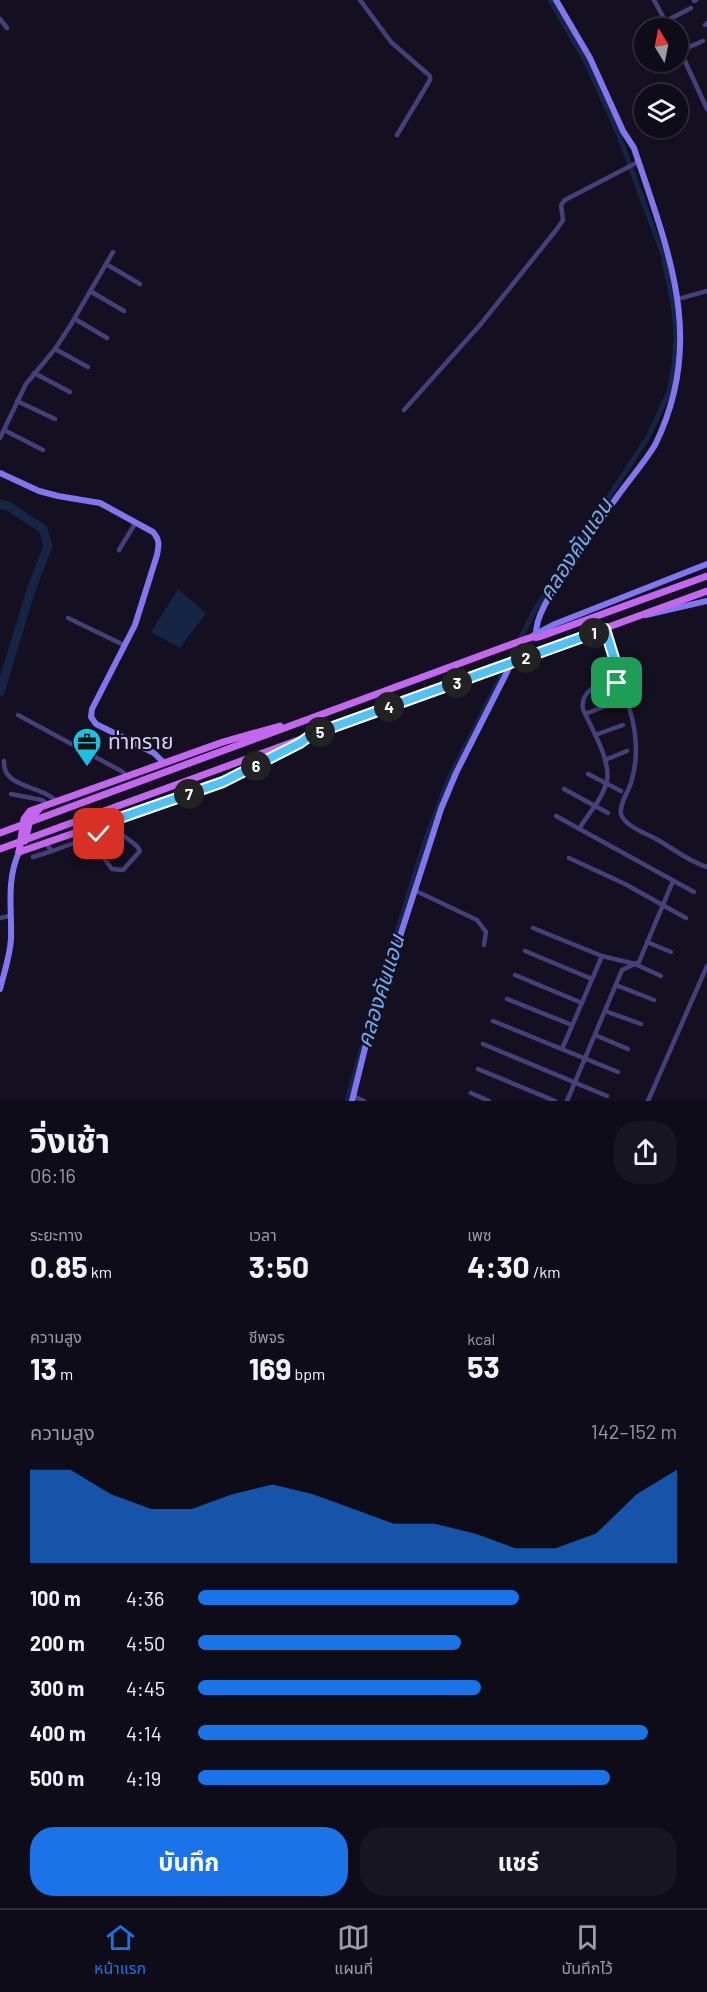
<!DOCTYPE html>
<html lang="th">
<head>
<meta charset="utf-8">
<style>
  body { margin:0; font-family:Barlow,"Noto Sans Thai",sans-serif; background:#181522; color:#f1f3f6; height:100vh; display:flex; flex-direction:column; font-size:22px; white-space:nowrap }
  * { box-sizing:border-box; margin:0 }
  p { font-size:20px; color:#9b9ba2 }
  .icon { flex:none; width:33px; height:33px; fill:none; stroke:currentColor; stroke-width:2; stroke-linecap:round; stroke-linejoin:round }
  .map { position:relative; height:1101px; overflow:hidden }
  .side { display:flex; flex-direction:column; background:#0f0c19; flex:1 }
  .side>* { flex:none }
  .needle { width:39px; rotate:350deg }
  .buttons { position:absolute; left:634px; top:18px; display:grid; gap:12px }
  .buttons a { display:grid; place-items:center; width:54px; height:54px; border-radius:50%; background:#0f0c19; box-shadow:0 2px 4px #0004,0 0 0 2px #2f2c38; font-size:30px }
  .pin { position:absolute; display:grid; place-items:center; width:51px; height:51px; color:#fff; margin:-26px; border-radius:12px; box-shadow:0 3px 9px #0006 }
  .km { position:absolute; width:30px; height:30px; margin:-15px; border-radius:50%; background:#222; color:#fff; font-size:16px; line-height:30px; text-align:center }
  .round { display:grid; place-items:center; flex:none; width:63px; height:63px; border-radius:24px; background:#181522 }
  .overview { display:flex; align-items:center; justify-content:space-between; height:102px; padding:0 30px }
  h1 { font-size:33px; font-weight:700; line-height:45px }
  .figures { display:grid; grid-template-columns:repeat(3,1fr); gap:9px; height:102px; padding:6px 30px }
  .figures div { display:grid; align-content:center }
  .figures b { font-size:30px; font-weight:700 }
  .figures small { font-size:16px; font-weight:400 }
  .figures p { font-size:16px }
  .chart { height:168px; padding:12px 30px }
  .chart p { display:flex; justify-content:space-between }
  .chart svg { width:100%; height:108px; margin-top:6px; fill:#1a73e8; opacity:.7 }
  .primary-button { display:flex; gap:12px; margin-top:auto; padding:12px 30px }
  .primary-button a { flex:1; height:69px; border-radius:24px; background:#1a73e8; color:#fff; font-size:24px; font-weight:700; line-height:69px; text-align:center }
  .primary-button a+a { background:#181522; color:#f1f3f6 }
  ul { padding:0 30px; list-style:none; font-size:20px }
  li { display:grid; grid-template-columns:96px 72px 1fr; align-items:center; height:45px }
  li i { height:15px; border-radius:8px; background:#1a73e8 }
  .tab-bar { display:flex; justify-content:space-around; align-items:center; height:84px; border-top:2px solid #2f2c38; background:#0f0c19; font-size:16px; color:#9b9ba2 }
  .tab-bar a { display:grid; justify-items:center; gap:3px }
  .tab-bar .current { color:#1a73e8 }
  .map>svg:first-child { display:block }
</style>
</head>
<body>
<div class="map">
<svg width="707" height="1101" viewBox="0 0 707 1101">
  <rect width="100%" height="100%" fill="#141021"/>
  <polygon fill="#152545" points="178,589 206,613 180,648 151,632"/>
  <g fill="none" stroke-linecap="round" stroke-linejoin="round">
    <g stroke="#152545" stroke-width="5">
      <polyline points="372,1014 424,844 449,778 536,608 648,437 669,392 674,366 676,337 674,309 663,255 618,133 586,62 550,0"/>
      <polyline points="347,1101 362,1048"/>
    </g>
    <polyline stroke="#152545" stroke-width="9" points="0,504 8,506 43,529 48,546 31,590 0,692"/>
    <g stroke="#45407a" stroke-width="4.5">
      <polyline points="360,0 391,42 430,76 430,80 397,135"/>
      <polyline points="654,0 669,28"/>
      <polyline points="694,1 696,0"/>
      <polyline points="0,19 7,28"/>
      <polyline points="666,21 691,8"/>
      <polyline points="705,25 707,23"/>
      <polyline points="678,46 707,109"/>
      <polyline points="680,51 703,41"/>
      <polyline points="106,264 140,284"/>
      <polyline points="90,291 124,311"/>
      <polyline points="682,298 707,291"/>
      <polyline points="75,319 107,338"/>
      <polyline points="55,349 88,367"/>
      <polyline points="34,373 70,392"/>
      <polyline points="17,401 55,419"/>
      <polyline points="404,410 480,325 557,229 563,220 561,205 565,200 638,162"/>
      <polyline points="4,430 43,450"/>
      <polyline points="0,438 26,384 55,349 70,326 113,252"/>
      <polyline points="119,550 136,522"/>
      <polyline points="68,618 124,645"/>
      <polyline points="605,629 618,671"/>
      <circle cx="620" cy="677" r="7"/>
      <path d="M619,684C635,714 641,750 631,783C628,792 619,805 621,814C622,818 626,822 630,825C638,831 649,835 658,840C675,850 688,861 707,867"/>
      <polyline points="585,714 614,703"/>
      <polyline points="18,715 123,772 126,776"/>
      <polyline points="595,735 623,725"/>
      <polyline points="605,760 627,751"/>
      <path d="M4,761C2,788 41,785 56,801"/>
      <polyline points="588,774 621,791"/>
      <polyline points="564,789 608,813"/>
      <polyline points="11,794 42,800 47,804"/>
      <polyline points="556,816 694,892"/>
      <path d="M579,829C588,814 604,797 607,780C611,760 591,728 583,709C580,691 598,684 613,678"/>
      <path d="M99,834C101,852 100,854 112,869L123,870L140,851L137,846L107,823"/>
      <polyline points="46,844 52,851 99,834 97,827"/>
      <polyline points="33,857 52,851"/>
      <polyline points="569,858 625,884 686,918"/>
      <polyline points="414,890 477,920 486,932 484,945"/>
      <polyline points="0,918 9,916"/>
      <polyline points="533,928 602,956 635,964 661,976"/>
      <polyline points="647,942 671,952"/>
      <polyline points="525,951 592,979"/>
      <polyline points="515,975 582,1003"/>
      <polyline points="616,985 654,1000"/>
      <polyline points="507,999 572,1025"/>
      <polyline points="605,1011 641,1024"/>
      <polyline points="493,1021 618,1072"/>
      <polyline points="595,1035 628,1049"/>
      <polyline points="483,1044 607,1096"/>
      <polyline points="562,1049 602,956"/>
      <polyline points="478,1069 555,1101"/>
      <polyline points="471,1093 489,1101"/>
      <polyline points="353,1096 364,1101"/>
      <polyline points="567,1101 622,970 639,962 673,881"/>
      <polyline points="648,1101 707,966"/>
    </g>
    <g stroke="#8076f0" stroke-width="6">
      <path d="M0,473L39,491L58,496L100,503L153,532C160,540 159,545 157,555L135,625L92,709L91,717L96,724L154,753L164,763"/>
      <polyline points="646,615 707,601"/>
      <polyline points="534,635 555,624 707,564"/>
      <path d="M536,638C534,612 558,585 571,565C585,542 601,519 617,497C629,480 644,463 655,445C707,340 668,251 634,148L623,131L590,58L556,0"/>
      <path d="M0,989C4,973 10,956 11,939C12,909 6,881 19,852"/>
      <polyline points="352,1101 368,1036 441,809 456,773 511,664"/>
    </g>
    <g stroke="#c367ee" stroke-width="7">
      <polyline points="0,833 504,647 532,637 539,637 707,576"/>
      <polyline points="25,841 30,820 40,808"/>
      <polyline points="0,849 707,591"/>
      <polyline points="19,852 24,819 30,811 223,742 280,726"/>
      <polyline points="19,852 223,782 299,744"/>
    </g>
  </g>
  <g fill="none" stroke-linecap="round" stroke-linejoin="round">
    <g stroke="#fff" stroke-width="12">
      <polyline id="route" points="99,834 97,826 223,782 300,743 311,735 605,629 618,671 613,675 614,680 617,683"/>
    </g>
    <use href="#route" stroke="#4fc3f7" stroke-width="8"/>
  </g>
  <defs>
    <g id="office-pin" transform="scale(1.5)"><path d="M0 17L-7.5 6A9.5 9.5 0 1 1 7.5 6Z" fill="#19c2e1" stroke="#141021"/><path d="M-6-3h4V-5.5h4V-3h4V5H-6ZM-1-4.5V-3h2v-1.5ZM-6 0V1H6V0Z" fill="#111"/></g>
  </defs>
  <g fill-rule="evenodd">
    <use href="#office-pin" x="87" y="742"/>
  </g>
  <g text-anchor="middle" stroke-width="4.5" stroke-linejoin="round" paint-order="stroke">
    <g font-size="21" fill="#dbd4fa" stroke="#141021" text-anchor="start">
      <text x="108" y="749">ท่าทราย</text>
    </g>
    <g font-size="22" font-style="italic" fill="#6eacef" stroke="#141021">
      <text transform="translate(575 549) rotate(-57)" y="8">คลองคันแอน</text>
      <text transform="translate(380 991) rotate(-73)" y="8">คลองคันแอน</text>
    </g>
  </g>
</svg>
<div class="buttons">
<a><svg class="needle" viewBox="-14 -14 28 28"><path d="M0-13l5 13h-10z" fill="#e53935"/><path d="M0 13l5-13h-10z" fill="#9b9ba2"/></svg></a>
<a><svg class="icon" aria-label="layers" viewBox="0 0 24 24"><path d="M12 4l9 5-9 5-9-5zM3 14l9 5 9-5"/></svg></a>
</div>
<div class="pin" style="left:617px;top:683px;background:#1e9e55"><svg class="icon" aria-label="arrive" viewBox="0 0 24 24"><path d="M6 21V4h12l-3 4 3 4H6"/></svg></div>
<div class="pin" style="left:99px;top:834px;background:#d93025"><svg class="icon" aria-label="check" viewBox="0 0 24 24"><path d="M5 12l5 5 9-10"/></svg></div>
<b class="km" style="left:594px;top:633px">1</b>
<b class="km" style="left:526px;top:658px">2</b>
<b class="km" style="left:457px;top:683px">3</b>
<b class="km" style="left:389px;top:707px">4</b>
<b class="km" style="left:320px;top:732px">5</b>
<b class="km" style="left:256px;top:766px">6</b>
<b class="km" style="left:189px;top:794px">7</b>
</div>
<section class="side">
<div class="overview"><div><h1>วิ่งเช้า</h1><p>06:16</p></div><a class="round"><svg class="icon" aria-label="share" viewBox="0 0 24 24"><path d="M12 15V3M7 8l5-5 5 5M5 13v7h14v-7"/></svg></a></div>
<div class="figures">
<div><p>ระยะทาง</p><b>0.85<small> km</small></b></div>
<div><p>เวลา</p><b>3:50</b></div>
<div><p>เพซ</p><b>4:30<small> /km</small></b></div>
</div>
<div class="figures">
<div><p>ความสูง</p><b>13<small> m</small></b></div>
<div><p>ชีพจร</p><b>169<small> bpm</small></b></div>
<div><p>kcal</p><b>53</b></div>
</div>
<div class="chart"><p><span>ความสูง</span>142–152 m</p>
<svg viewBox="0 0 160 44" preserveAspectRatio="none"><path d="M0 44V6L10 6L20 16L30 22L40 22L50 16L60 12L70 16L80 22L90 28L100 28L110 32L120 38L130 38L140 32L150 16L160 6V44z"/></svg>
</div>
<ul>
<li><b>100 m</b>4:36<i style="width:67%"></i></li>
<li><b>200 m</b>4:50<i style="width:55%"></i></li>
<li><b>300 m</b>4:45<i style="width:59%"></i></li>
<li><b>400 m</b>4:14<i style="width:94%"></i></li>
<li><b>500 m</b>4:19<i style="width:86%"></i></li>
</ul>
<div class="primary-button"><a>บันทึก</a><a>แชร์</a></div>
</section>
<nav class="tab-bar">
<a class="current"><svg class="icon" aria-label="home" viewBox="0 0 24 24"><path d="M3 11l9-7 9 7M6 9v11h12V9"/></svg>หน้าแรก</a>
<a><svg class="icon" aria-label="map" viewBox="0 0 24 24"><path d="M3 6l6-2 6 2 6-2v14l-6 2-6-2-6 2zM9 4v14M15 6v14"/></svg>แผนที่</a>
<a><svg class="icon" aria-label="saved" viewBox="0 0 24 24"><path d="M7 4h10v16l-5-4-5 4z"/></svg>บันทึกไว้</a>
</nav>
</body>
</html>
